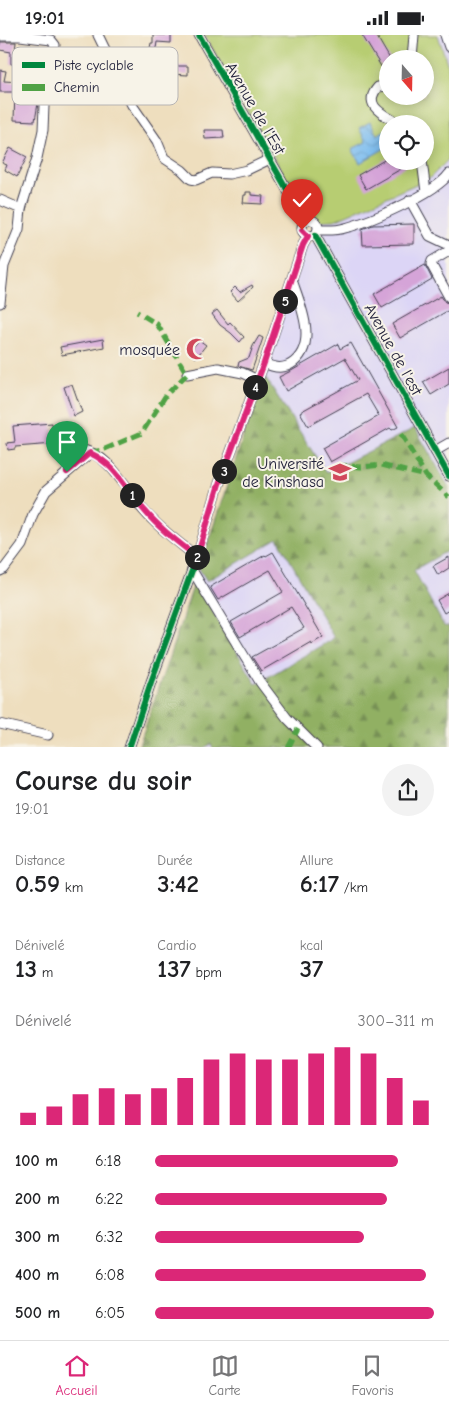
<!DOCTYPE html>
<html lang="fr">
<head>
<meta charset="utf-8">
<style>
  body { margin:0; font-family:"Comic Neue",sans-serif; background:#f2f2f2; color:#202124; height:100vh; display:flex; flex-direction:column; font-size:19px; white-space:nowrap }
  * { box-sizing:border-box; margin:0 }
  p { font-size:16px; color:#757577 }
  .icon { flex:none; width:28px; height:28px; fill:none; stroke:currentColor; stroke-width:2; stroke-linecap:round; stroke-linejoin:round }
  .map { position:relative; height:712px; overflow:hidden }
  .details { display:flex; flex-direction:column; background:#fff; flex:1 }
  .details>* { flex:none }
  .needle { width:32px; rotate:160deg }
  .fabs { position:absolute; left:379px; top:15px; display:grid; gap:10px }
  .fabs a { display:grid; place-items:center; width:55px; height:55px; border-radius:50%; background:#fff; box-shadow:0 2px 12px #0003; font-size:25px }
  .pin { position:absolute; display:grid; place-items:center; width:42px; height:42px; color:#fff; margin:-51px -21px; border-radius:50% 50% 50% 0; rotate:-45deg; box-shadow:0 0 5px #0007 }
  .pin .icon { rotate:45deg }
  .km { position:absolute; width:25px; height:25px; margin:-12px; border-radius:50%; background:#222; color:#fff; font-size:14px; line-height:25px; text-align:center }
  .round { display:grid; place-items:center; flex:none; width:52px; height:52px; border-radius:26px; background:#f2f2f2 }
  .overview { display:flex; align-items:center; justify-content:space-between; height:85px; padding:0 15px }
  h1 { font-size:28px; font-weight:700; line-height:38px }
  .figures { display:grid; grid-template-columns:repeat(3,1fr); gap:8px; height:85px; padding:5px 15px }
  .figures div { display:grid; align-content:center }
  .figures b { font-size:25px; font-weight:700 }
  .figures small { font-size:14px; font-weight:400 }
  .figures p { font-size:14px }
  .chart { height:140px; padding:10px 15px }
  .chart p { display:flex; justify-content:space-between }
  .chart svg { width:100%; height:90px; margin-top:5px; stroke:#db2777; stroke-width:6 }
  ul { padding:0 15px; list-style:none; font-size:16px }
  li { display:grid; grid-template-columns:80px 60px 1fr; align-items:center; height:38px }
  li i { height:12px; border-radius:6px; background:#db2777 }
  .status { display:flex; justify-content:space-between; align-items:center; height:35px; padding:0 25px; background:#fff; direction:ltr }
  .status svg { height:14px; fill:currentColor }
  .menu { display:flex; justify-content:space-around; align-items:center; height:70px; border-top:1px solid #e0e0e0; background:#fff; font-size:14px; color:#757577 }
  .menu a { display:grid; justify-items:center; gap:2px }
  .menu .active { color:#db2777 }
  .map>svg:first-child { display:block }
</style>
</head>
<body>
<div class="status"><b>19:01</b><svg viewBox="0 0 49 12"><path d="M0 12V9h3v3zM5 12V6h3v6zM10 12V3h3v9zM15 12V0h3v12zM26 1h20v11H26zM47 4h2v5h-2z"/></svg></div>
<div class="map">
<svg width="449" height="713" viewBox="0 0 449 713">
  <defs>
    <pattern id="forest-firs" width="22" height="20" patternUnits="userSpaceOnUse" patternTransform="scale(1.25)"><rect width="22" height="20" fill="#91b064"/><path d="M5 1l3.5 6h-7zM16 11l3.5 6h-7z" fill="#768f54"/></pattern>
    <pattern id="water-waves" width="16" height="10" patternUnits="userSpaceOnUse" patternTransform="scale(1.25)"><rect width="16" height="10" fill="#7abcef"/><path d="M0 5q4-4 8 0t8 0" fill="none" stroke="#69a1ce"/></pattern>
  </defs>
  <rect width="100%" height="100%" fill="#f7f3e8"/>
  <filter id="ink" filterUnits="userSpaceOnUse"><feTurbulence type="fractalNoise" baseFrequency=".02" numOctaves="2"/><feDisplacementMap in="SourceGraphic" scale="10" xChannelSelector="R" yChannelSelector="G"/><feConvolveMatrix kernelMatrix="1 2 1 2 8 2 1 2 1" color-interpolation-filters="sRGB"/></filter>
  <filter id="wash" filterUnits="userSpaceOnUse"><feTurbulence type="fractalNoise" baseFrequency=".0096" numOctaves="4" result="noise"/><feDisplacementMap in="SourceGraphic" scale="20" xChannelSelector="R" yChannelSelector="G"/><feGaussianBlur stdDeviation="1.12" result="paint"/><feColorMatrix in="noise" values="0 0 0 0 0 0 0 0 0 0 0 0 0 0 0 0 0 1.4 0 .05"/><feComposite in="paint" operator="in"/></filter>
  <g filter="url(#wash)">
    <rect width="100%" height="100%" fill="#eedebe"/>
    <path fill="#dcd5f6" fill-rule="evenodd" d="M205,0H445L449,14V712L138,713L264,340L305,213L315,205L320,194L319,186L313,180L304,175L288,149ZM388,24H425V61H388ZM388,89H425V126H388Z"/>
    <path fill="#b7cd72" stroke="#6c7856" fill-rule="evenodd" d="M205,0H438L449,34L448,125L430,143L335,185L319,186L313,180L304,175ZM388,24H425V61H388ZM388,89H425V126H388Z"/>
    <polygon fill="url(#forest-firs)" stroke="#5a6950" points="264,340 326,438 415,393 449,452 449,515 414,535 444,591 449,592 449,712 213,713 211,709 204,713 138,713 195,546 256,649 334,603 278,504 207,546 199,534"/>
    <polygon fill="url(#water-waves)" stroke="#4e6f95" points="370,87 377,100 387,94 387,112 360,128 352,114 366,107 359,93"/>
    <g id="blocks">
      <g fill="#d5a4d8">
        <polygon points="153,0 171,0 171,8 157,7 155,20 152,20 152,13 150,13 151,8 153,8"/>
        <polygon points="362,0 376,0 390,24 388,24 388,43"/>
        <polygon points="0,7 16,7 15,17 31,18 30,29 25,29 25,41 18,41 17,29 11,29 11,17 0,15"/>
        <polygon points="170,31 188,31 188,40 170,39"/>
        <polygon points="0,35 6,36 4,46 20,47 19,62 39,62 35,86 14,85 15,57 0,57"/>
        <polygon points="204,95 223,95 224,103 205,104"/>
        <polygon points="10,113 27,122 17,142 5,135 7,130 2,128"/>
        <polygon points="388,123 388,126 415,126 366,154 358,140"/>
        <polygon points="246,157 251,157 251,160 263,161 262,169 243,168 244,160 246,160"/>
        <polygon points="414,189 414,209 363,210 362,194 373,190"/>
        <polygon points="425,230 432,244 382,273 374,259"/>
        <polygon points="252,250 253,252 238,266 230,257 235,252 240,257"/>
        <polygon points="441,261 445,267 449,268 449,275 400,303 392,289"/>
        <polygon points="217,275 228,289 230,287 244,302 240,307 231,298 220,290 212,279"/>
        <polygon points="259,301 263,303 252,335 238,331 239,327 249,323 253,311"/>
        <polygon points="103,304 104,312 62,320 60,312"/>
        <polygon points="199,305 206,310 196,323 189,317"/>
        <polygon points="351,308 398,392 392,395 390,393 330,427 322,413 379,381 366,359 308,391 300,377 358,345 345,323 286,356 279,342 293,335 338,309 340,314"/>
        <polygon points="449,332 449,349 431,360 423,347"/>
        <polygon points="72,349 82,377 74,381 64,352"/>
        <polygon points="52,388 54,409 15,412 15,414 8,415 7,408 15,407 13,391"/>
        <polygon points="273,517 323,602 312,609 311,607 261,636 252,622 304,593 291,572 240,602 231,587 283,557 270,535 218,565 210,552 265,520 266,521"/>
        <polygon points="449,522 449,533 438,540 433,531"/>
        <polygon points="449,558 449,575 444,578 437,565"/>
      </g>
    </g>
  </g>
  <g filter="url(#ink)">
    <use href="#blocks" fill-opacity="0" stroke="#413e4f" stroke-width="1"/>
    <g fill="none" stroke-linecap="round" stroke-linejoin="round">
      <g stroke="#413e4f" stroke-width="11">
        <g id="minor">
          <polyline points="98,0 132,70 157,106 164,123 182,135 191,144 196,145 212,138 229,139 247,135 270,124"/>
          <polyline points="199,0 305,186"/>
          <polyline points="445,0 449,12"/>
          <polyline points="0,1 20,1 51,5 55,10 44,71 43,95 37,123 21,174 19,194 4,231 0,268"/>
          <polyline points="412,24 414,0"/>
          <path d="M388,51L378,52C361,71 385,80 399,89"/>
          <polyline points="422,126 426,157"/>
          <polyline points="0,165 21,174"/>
          <polyline points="410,165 430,201 449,210"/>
          <circle cx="310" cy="193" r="8"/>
          <path d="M318,195C327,195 336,196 345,193C369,187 436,158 449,139"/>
          <polyline points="315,200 449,441"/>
          <polyline points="449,216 432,226 431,229 449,262"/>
          <path d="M264,328C274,333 284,335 294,327C318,307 300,269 292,245"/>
          <polyline points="187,339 218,333 243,338 258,345"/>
          <path d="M59,414C65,414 72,413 78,414C110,417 126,455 144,476C160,494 178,507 197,522"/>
          <polyline points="435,416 449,408"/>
          <polyline points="192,535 260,647 287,683 317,713"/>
          <polyline points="0,536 4,534 22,510 33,479 46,456 90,418"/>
          <polyline points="0,689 48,700"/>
          <polyline points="129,713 151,647 197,522 219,449 264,328 303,210 308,201"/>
        </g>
      </g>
      <use href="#minor" stroke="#fff" stroke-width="9"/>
      <g stroke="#50a245" stroke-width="5" stroke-dasharray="10 5" stroke-linecap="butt">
        <polyline points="401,399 426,441 449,462"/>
        <polyline points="90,418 105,414 142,398 166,360 187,339 157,289 137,277"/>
        <polyline points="337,430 361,432 381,430 426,441"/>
        <polyline points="288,713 298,694"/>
      </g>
      <g stroke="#f7f3e8" stroke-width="9">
        <g id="cycleway">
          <polyline points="199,0 305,186"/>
          <polyline points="315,200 449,441"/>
          <polyline points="129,713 151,647 197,522 219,449 264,328 303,210 308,201"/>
        </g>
      </g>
      <use href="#cycleway" stroke="#00873e" stroke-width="6"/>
    </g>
  </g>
  <g fill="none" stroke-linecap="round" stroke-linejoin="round" filter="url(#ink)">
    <g stroke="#fff" stroke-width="10">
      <path id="route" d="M67,437L90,418C118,431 125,454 145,476C160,494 178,507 197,522L219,449L264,328L303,210L308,201L302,195"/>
    </g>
    <use href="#route" stroke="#db2777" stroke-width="6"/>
  </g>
  <defs>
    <g id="mosque-bare" transform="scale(1.725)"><path d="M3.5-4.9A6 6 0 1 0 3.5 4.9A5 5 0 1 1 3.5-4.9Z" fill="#d1495b" stroke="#f7f3e8" stroke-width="2.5" paint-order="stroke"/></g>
    <g id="university-bare" transform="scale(1.725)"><path d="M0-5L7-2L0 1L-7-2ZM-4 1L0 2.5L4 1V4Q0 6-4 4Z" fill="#d1495b" stroke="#f7f3e8" stroke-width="2.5" paint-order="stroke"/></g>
  </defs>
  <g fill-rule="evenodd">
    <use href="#mosque-bare" x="197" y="314"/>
    <use href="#university-bare" x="340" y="437"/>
  </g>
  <g text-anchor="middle" stroke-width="4" stroke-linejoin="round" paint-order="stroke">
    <g font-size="16" fill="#22223b" stroke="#f7f3e8">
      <text transform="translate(256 73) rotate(60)" y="6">Avenue de l'Est</text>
      <text transform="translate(394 314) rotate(61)" y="6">Avenue de l'est</text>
    </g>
    <g font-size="16" fill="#22223b" stroke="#f7f3e8" text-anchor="end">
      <text x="180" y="320">mosquée</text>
      <text x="324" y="434">Université<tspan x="324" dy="18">de Kinshasa</tspan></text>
    </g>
  </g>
  <rect x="12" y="12" width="166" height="58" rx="8" fill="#f7f3e8" stroke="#b7b4b4" stroke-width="1"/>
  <rect x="22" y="27" width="23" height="6" fill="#00873e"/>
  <rect x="22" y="49" width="23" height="7" fill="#50a245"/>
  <g font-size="14" fill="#22223b">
    <text x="54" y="35">Piste cyclable</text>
    <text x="54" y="57">Chemin</text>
  </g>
</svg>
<div class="fabs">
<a><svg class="needle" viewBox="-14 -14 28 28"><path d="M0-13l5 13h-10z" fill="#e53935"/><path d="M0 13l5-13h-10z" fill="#757577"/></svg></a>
<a><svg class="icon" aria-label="locate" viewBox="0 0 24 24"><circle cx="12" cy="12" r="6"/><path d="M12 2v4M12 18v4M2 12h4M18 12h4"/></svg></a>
</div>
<div class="pin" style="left:67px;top:437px;background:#1e9e55"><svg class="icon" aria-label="arrive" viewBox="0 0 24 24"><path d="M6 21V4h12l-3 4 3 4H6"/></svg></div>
<div class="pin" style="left:302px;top:195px;background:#d93025"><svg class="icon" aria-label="check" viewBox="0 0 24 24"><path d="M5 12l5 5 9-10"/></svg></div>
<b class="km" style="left:132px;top:460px">1</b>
<b class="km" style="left:197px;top:522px">2</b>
<b class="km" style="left:224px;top:436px">3</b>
<b class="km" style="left:255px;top:352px">4</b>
<b class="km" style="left:285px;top:266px">5</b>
</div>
<section class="details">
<div class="overview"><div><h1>Course du soir</h1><p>19:01</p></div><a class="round"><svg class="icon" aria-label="share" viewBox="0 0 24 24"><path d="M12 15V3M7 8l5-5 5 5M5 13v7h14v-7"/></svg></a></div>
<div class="figures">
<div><p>Distance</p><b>0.59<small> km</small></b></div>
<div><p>Durée</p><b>3:42</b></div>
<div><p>Allure</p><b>6:17<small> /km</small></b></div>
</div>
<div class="figures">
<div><p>Dénivelé</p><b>13<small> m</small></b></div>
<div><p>Cardio</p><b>137<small> bpm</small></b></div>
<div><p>kcal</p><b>37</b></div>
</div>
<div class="chart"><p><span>Dénivelé</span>300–311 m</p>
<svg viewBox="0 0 160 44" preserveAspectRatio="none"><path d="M5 44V38M15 44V35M25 44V29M35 44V26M45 44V29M55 44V26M65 44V21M75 44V12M85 44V9M95 44V12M105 44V12M115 44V9M125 44V6M135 44V9M145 44V21M155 44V32"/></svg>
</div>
<ul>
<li><b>100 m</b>6:18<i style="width:87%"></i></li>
<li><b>200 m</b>6:22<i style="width:83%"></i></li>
<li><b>300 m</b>6:32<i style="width:75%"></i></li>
<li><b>400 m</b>6:08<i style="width:97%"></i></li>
<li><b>500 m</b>6:05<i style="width:100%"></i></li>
</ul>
</section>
<nav class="menu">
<a class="active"><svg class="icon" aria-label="home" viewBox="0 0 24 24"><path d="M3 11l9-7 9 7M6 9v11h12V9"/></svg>Accueil</a>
<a><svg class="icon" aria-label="map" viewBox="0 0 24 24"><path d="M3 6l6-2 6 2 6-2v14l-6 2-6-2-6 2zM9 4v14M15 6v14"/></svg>Carte</a>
<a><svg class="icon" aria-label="saved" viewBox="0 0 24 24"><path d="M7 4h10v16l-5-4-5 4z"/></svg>Favoris</a>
</nav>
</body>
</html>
